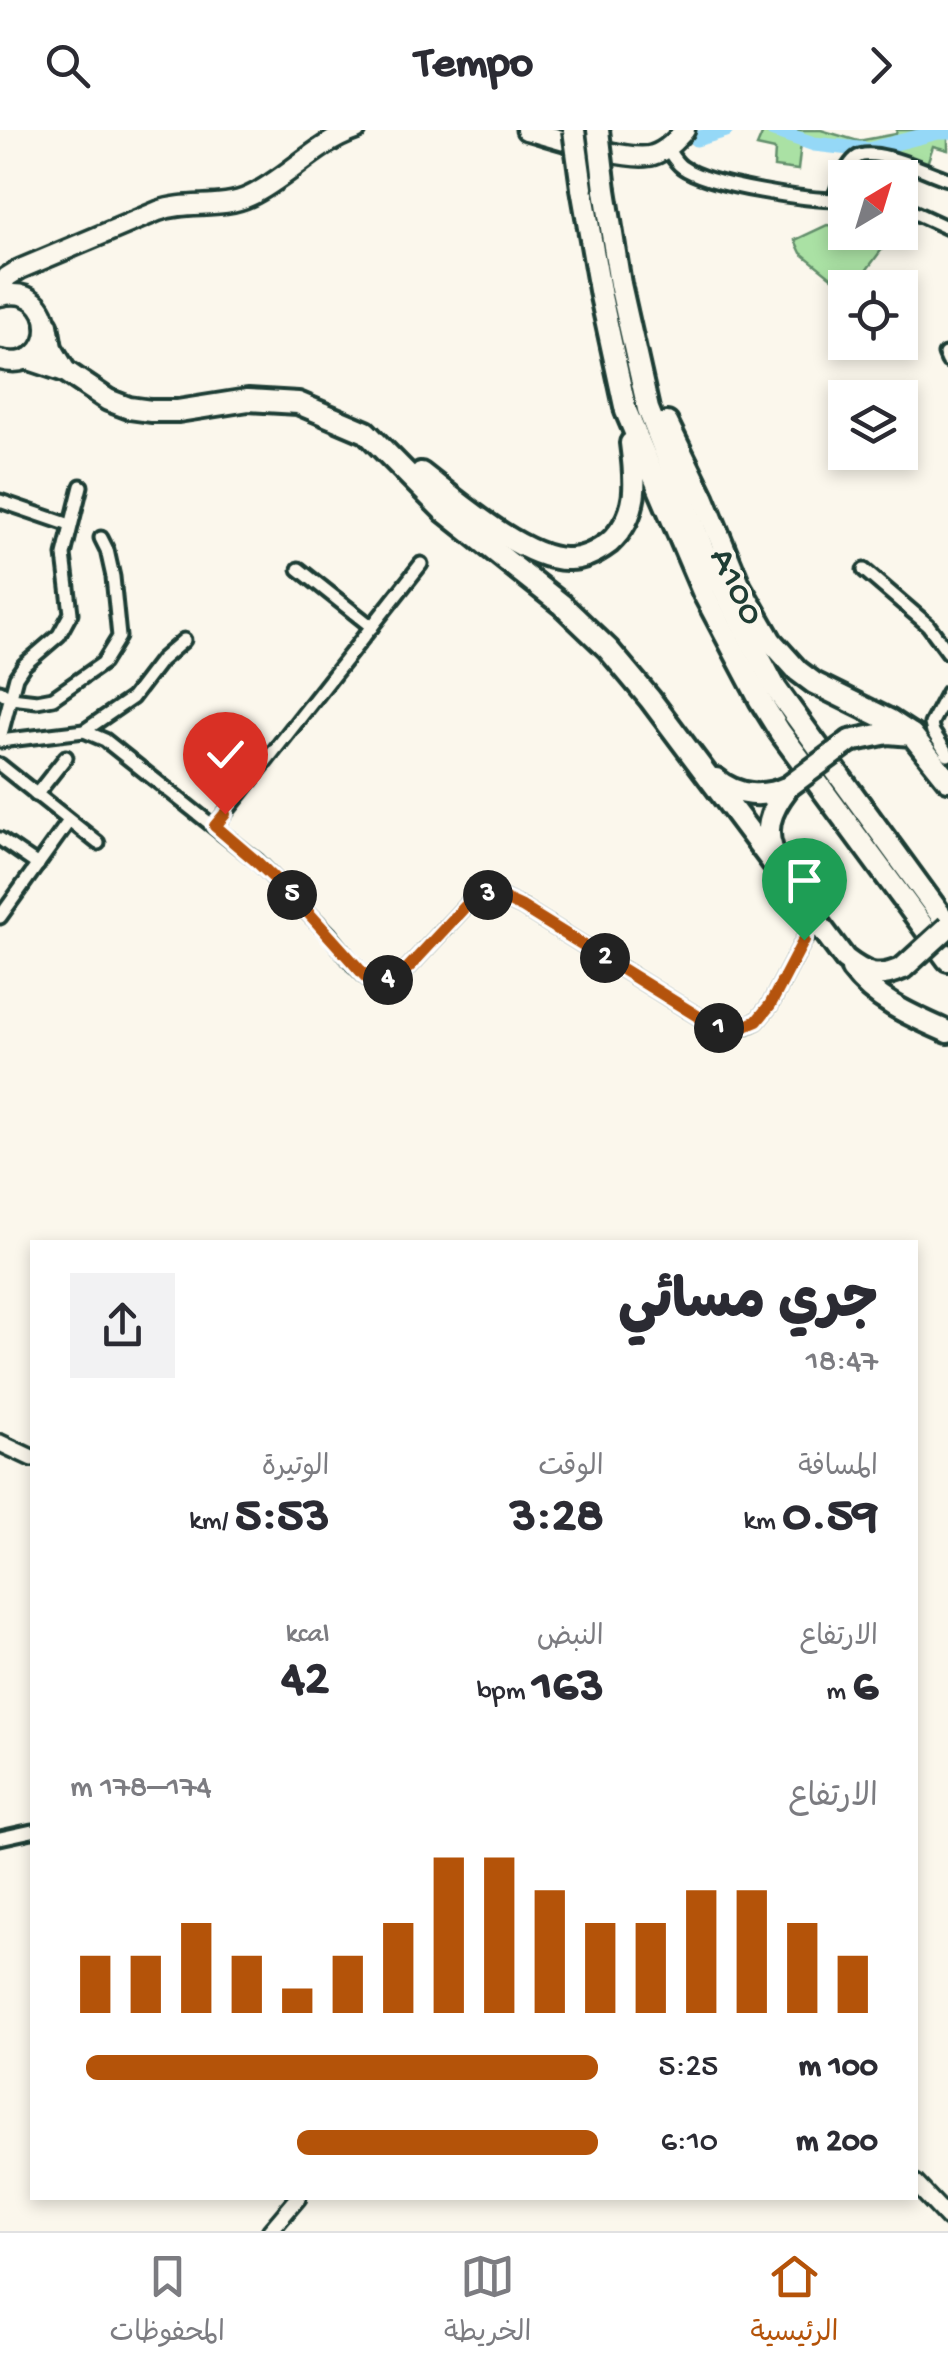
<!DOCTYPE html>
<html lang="ar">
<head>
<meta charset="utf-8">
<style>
  body { margin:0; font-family:"Gochi Hand","Playpen Sans Arabic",sans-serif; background:#f2f2f3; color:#2b2b33; direction:rtl; height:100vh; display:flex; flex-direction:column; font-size:38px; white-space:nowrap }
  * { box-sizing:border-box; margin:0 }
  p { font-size:32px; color:#7c7c81 }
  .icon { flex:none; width:55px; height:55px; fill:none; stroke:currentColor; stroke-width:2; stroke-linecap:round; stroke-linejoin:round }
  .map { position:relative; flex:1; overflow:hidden; direction:ltr }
  .panel { position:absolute; left:30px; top:1110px; width:888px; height:960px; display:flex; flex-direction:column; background:#fff; border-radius:0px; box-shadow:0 5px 15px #0003; direction:rtl }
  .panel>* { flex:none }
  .needle { width:65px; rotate:38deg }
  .fabs { position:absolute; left:828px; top:30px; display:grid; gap:20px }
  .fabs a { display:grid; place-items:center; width:90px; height:90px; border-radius:0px; background:#fff; box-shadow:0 5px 15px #0003; font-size:50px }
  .pin { position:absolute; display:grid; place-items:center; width:85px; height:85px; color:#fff; margin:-102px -42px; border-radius:50% 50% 50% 0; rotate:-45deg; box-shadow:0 0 10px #0007 }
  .pin .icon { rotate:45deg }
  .km { position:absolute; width:50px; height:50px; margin:-25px; border-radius:50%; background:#222; color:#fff; font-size:28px; line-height:50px; text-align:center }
  .round { display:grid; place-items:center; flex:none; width:105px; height:105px; border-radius:0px; background:#f2f2f3 }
  .headline { display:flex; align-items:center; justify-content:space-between; height:170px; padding:0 40px }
  h1 { font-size:55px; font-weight:800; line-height:75px }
  .metrics { display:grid; grid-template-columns:repeat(3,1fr); gap:15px; height:170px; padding:10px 40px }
  .metrics div { display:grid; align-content:center }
  .metrics b { font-size:50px; font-weight:800 }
  .metrics small { font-size:28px; font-weight:400 }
  .metrics p { font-size:28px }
  .chart { height:280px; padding:20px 40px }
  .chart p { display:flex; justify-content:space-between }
  .chart svg { width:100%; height:180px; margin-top:10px; stroke:#b45309; stroke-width:6 }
  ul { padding:0 40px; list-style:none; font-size:32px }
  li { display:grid; grid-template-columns:160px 120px 1fr; align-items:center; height:75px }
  li i { height:25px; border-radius:12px; background:#b45309 }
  header { display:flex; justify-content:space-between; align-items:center; height:130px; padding:0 40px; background:#fff; font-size:45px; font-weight:800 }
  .tabs { display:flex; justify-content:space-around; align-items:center; height:140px; border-top:2px solid #e1e1e2; background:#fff; font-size:28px; color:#7c7c81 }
  .tabs a { display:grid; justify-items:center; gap:5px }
  .tabs .current { color:#b45309 }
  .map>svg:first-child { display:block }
</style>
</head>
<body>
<header><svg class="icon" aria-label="forward" viewBox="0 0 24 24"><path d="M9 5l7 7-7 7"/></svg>Tempo<svg class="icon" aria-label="search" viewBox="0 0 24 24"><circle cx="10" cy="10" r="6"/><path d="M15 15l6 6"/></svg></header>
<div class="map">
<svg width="948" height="2101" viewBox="0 0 948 2101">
  <rect width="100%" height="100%" fill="#fbf7ec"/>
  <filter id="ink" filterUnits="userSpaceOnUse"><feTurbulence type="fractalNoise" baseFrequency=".01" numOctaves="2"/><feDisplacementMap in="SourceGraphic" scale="20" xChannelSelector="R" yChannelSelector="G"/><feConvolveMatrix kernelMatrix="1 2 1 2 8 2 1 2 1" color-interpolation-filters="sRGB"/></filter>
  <g filter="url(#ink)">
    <g fill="#aae1a4" stroke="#648f6c" stroke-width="2.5">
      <polygon points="784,0 821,0 858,11 896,4 897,0 948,0 948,2 938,2 868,20 813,9"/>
      <polygon points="763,2 801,13 798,40 774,37 775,20 757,16"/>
      <polygon points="937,6 948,6 948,20 933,16 926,37 877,21"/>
      <polygon points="827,95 845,97 845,102 894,103 854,157 845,158 801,123 795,110"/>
    </g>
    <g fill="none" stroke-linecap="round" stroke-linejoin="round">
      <g stroke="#95d8f7" stroke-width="15">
        <polyline points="687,0 696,9 726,0"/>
        <polyline points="773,0 814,14 868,20 938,2 948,2"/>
      </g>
      <g stroke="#1f3d34" stroke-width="19">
        <g id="minor">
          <path d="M667,18C671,24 676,33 682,37C708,56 811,71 845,70"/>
          <path d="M833,70C839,57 845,37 856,28C872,15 929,43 948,49"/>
          <polyline points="900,76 948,98"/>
          <polyline points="945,224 948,231"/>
          <polyline points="0,371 70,395"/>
          <polyline points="299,439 372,497"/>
          <polyline points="864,440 928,495 948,522"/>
          <polyline points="0,561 11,568 37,571 53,568 103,533 119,507 113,447 107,420 101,408"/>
          <polyline points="948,562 931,594 933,602 948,625"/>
          <polyline points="84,601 132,568 161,530 184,510"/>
          <polyline points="0,608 16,547 24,535 59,505 71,483 64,425 81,356"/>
          <polyline points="0,611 84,601 105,610 257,731 329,804 353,834 367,848 383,854 408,838 474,767 494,764 522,777 712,895 731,903 757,891 770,875 804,810 820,795"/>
          <polyline points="0,635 98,713"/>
          <polyline points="36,665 66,627"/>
          <polyline points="215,696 421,434"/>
          <polyline points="0,709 38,735"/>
          <polyline points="0,787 69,691"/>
          <polyline points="0,1708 32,1701"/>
        </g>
      </g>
      <g stroke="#1f3d34" stroke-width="21">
        <polyline id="tertiary" points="270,2101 298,2068"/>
      </g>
      <g stroke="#1f3d34" stroke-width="22">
        <g id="secondary">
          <polyline points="0,1313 32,1328"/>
          <polyline points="915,2053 948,2088"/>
        </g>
      </g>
      <g stroke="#1f3d34" stroke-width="25">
        <g id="primary">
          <path d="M526,0C553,7 630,33 653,25C666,21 676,10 685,0"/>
          <path d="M0,161L7,147L20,139L158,81C188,70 221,80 250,66C288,48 315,14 356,0"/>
          <path d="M0,166C61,150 62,246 0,230"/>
        </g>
      </g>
      <g stroke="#1f3d34" stroke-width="28">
        <g id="motorway">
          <polyline points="582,58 601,166 626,281 704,464 760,570 780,602 948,830"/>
          <polyline points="605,60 620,154 648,279 705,424 776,559 948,795"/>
          <path d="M47,195L51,218L65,241L108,270L129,278L151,281H178L248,270L298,273L366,302L444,381L561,474L608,519L650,569L845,829C866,845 877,850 903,838"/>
          <polyline points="29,229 65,241"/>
          <polyline points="667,293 704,369 740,457 771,511 798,541 814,553 889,590 912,605"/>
          <path d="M421,343C456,370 523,429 566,429C581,430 597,422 609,413C640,385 636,351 631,313"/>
          <polyline points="850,611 888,603 912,605 948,650"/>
          <path d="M716,649C737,667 764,668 788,657"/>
          <path d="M776,728C762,702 770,681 787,659"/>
          <path d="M852,839C876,871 912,886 948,902"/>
        </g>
      </g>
      <use href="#minor" stroke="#fbf7ec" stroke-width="11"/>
      <use href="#tertiary" stroke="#fbf7ec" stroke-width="14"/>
      <use href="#secondary" stroke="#fbf7ec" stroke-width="15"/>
      <use href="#primary" stroke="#fbf7ec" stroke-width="18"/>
      <use href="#motorway" stroke="#fbf7ec" stroke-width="20"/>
      <g stroke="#1f3d34" stroke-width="28" stroke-linecap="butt">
        <g id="motorway-bridge">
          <polyline points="574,0 582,58"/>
          <polyline points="598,0 605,60"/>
          <polyline points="788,657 850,611"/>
          <polyline points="903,838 948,797"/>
        </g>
      </g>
      <use href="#motorway-bridge" stroke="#fbf7ec" stroke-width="20"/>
    </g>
  </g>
  <g fill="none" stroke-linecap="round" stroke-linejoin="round" filter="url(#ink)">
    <g stroke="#fff" stroke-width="20">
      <polyline id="route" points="225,684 215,696 257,732 296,769 367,848 382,854 408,838 474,767 494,764 522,777 712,895 731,902 757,891 770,875 804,810"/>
    </g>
    <use href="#route" stroke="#b45309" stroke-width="12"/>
  </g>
  <g text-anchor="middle" stroke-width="8" stroke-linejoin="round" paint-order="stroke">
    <g font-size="38" fill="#1f3d34" stroke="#fbf7ec">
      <text transform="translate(740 455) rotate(64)" y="13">A100</text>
    </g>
  </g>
</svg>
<div class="fabs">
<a><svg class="needle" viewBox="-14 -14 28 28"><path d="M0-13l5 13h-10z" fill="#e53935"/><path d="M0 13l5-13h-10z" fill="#7c7c81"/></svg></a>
<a><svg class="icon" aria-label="locate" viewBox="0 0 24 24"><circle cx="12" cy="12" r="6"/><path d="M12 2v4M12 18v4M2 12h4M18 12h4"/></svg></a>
<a><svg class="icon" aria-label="layers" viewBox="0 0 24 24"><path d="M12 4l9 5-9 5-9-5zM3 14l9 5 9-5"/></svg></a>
</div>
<div class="pin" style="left:804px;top:810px;background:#1e9e55"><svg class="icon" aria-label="arrive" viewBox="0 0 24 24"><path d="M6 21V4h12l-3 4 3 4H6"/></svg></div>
<div class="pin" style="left:225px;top:684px;background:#d93025"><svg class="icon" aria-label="check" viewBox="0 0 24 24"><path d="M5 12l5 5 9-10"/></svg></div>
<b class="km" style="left:719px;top:898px">1</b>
<b class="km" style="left:605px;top:828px">2</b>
<b class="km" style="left:488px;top:765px">3</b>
<b class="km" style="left:388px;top:850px">4</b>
<b class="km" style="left:292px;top:765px">5</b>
<section class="panel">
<div class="headline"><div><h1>جري مسائي</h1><p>18:47</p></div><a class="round"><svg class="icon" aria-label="share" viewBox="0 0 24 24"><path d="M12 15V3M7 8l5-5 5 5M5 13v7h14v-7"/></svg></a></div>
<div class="metrics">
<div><p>المسافة</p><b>0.59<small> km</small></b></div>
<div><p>الوقت</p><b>3:28</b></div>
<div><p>الوتيرة</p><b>5:53<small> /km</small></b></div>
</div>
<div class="metrics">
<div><p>الارتفاع</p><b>6<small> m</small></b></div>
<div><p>النبض</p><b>163<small> bpm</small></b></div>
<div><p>kcal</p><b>42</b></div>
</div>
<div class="chart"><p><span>الارتفاع</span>174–178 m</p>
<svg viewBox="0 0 160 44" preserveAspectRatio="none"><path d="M5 44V30M15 44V30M25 44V22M35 44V30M45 44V38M55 44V30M65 44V22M75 44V6M85 44V6M95 44V14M105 44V22M115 44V22M125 44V14M135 44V14M145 44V22M155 44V30"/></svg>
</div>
<ul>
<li><b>100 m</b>5:25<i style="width:97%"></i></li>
<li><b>200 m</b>6:10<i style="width:57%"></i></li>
</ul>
</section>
</div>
<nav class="tabs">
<a class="current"><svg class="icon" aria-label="home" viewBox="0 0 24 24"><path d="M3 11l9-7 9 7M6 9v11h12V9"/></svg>الرئيسية</a>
<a><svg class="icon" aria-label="map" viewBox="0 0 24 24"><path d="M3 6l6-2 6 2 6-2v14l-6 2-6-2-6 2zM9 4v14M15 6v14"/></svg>الخريطة</a>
<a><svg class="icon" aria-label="saved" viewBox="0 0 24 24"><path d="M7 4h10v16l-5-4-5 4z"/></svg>المحفوظات</a>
</nav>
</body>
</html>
